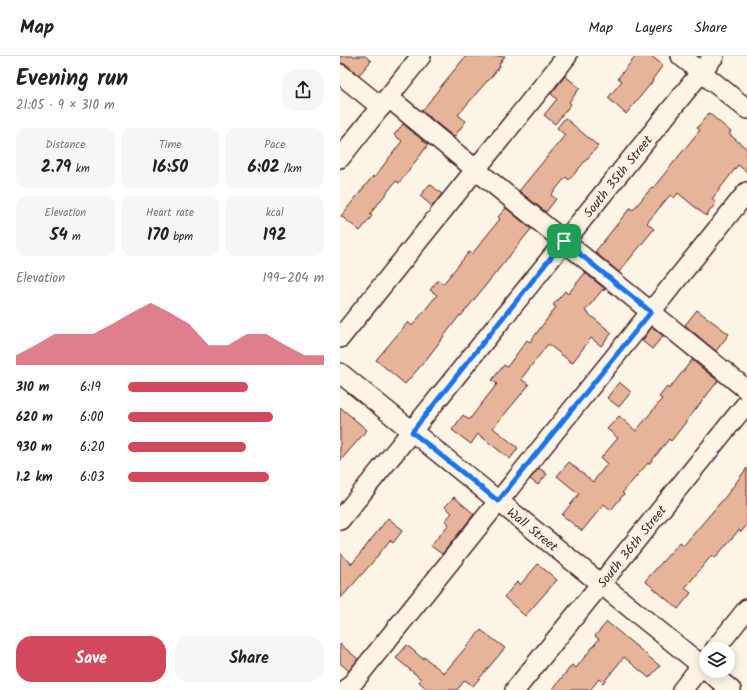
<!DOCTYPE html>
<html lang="en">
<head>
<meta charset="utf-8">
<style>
  body { margin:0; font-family:Kalam,sans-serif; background:#f6f6f6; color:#222; height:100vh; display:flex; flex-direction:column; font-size:15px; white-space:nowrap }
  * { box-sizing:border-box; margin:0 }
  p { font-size:13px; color:#767676 }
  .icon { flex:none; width:22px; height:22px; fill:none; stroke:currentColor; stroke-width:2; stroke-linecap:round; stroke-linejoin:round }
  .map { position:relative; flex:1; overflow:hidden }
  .panel { display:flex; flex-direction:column; background:#fff; width:340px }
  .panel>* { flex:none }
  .controls { position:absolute; left:359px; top:586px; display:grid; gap:8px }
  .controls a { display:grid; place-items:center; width:36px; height:36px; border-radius:50%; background:#fff; box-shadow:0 2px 10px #0003; font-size:20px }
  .pin { position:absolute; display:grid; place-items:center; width:34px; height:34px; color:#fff; margin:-17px; border-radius:8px; box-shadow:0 2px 6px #0006 }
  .round { display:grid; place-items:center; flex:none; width:42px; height:42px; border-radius:16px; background:#f6f6f6 }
  .headline { display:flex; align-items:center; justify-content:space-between; height:68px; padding:0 16px }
  h1 { font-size:22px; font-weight:800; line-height:30px }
  .stats { display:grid; grid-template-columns:repeat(3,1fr); gap:6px; height:68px; padding:4px 16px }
  .stats div { display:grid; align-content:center; border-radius:10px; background:#f6f6f6; text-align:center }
  .stats b { font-size:17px; font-weight:800 }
  .stats small { font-size:11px; font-weight:400 }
  .stats p { font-size:11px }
  .chart { height:112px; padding:8px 16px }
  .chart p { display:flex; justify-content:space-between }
  .chart svg { width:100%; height:72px; margin-top:4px; fill:#d1495b; opacity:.7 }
  .action { display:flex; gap:8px; margin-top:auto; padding:8px 16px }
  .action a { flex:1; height:46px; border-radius:16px; background:#d1495b; color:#fff; font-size:16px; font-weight:800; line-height:46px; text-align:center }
  .action a+a { background:#f6f6f6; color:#222 }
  ul { padding:0 16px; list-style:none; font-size:13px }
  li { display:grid; grid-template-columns:64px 48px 1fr; align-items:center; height:30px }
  li i { height:10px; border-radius:5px; background:#d1495b }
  header { display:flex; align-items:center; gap:24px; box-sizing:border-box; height:56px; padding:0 20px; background:#fff; border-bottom:1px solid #e0e0e0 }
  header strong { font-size:19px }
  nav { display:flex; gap:22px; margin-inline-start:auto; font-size:14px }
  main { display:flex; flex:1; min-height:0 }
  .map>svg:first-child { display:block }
</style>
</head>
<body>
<header>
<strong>Map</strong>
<nav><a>Map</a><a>Layers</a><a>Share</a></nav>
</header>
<main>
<section class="panel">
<div class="headline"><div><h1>Evening run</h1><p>21:05 · 9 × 310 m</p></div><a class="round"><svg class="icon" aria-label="share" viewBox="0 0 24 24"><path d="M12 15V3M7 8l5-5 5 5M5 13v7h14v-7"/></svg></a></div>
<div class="stats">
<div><p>Distance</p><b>2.79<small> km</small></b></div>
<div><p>Time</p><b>16:50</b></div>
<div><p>Pace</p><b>6:02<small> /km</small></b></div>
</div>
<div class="stats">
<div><p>Elevation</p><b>54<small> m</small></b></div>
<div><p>Heart rate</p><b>170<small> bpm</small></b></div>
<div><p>kcal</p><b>192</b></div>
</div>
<div class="chart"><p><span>Elevation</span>199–204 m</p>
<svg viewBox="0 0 160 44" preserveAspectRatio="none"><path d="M0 44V38L10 32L20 25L30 25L40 25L50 19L60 12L70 6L80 12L90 19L100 32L110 32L120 25L130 25L140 32L150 38L160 38V44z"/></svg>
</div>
<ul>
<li><b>310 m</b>6:19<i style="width:61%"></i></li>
<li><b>620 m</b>6:00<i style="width:74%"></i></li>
<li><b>930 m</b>6:20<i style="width:60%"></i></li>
<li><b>1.2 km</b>6:03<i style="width:72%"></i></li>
</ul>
<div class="action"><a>Save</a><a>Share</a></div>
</section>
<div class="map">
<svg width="407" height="634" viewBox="0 0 407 634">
  <rect width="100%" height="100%" fill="#fcf5e5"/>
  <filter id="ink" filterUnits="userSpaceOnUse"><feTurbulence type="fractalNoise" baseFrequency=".025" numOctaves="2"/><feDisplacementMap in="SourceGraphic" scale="8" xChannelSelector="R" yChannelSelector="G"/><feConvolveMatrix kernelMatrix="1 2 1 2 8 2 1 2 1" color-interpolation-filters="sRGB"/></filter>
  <g filter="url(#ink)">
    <g fill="#e7b499" stroke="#4a1f2b">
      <polygon points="0,0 25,0 31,5 19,19 7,9 0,7"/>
      <polygon points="126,0 165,0 159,8 160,10 148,25 147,25 118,59 126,65 114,81 82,55 102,29"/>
      <polygon points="296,0 311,0 323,9 312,24 313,25 286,58 268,42 282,25 278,22"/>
      <polygon points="225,20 240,32 229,46 231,48 215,68 204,59 217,43 211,38"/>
      <polygon points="369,57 391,76 389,78 407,93 407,116 398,109 372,143 376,147 366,160 338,137 334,142 330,139 307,167 314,173 279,216 255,196 290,152 293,154 312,131 313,132 360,74 357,72"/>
      <polygon points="225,62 258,90 229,124 226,121 211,139 216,143 206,156 179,135 225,79 217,72"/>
      <polygon points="63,68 88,89 59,127 56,125 30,158 32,160 20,175 1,160 33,120 34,122 62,85 54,79"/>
      <polygon points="90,128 102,138 92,150 80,140"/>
      <polygon points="166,152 191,173 133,245 121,260 120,259 85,305 65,328 36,304 68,266 72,270 97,239 90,234 98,224 103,228 129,196 132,198 160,163 158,161"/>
      <polygon points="245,217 265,233 264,235 263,233 245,255 272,277 261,290 251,282 232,307 208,288 181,323 189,329 153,372 178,392 170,403 138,378 131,388 112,374 123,359 129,364 157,328 152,324 164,309 167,311 187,284 190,286 216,251 213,249 225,235 228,238"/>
      <polygon points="357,254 389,278 376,295 345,269"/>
      <polygon points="312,271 323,280 312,293 302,285"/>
      <polygon points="352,304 378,325 331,385 329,383 309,408 308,407 282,437 284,438 271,454 264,448 242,475 222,459 239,438 217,420 229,406 253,426 267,408 261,402 278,382 267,373 279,360 296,375 322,343 319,341 327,331 329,333"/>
      <polygon points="279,326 291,336 279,351 267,342"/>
      <polygon points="0,351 27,374 0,405"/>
      <polygon points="199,412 207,418 198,429 190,423"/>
      <polygon points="407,412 407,469 401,476 399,474 375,502 372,499 345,532 351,537 338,553 305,525 340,486 344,489 386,440"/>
      <polygon points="114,441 134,458 102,498 91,490 109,468 105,465 112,457 105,451"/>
      <polygon points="48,462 63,474 53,487 50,484 31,508 0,543 0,497 12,508"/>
      <polygon points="198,508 217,524 185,560 164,541 177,526 180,529"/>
      <polygon points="267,566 320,610 309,622 284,601 263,627 259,623 250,634 212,634 232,609 236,612 259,583 255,580"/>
      <polygon points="141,574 165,592 133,630 125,624 117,634 88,634 79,626 81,623 56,602 67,589 83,603 84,601 104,617"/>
      <polygon points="0,588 18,603 9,615 0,607"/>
    </g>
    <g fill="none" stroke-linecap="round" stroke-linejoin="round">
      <g stroke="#4a1f2b" stroke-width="22">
        <g id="minor">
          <polyline points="341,0 407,53"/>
          <polyline points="0,18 41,51"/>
          <polyline points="48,41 135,113 407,334"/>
          <polyline points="0,102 81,0"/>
          <polyline points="0,282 227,0"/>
          <path id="s1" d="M0,317L366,613"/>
          <path id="s2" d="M0,464L374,0"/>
          <polyline points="375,593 407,553"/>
          <polyline points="368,615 391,634"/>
          <polyline points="7,634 407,136"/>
          <path id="s3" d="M175,634L407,347"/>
          <polyline points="342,634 366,604"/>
        </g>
      </g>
      <use href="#minor" stroke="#fcf5e5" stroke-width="19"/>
    </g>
  </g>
  <g fill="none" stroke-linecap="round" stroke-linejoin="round" filter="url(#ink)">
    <g stroke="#fff" stroke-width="8">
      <polygon id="route" points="224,185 311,256 158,445 72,376"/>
    </g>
    <use href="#route" stroke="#1a73e8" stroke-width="5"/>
  </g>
  <g text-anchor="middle" stroke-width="3" stroke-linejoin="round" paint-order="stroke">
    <g font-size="13" fill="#4a1f2b" stroke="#fcf5e5">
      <text dy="5" stroke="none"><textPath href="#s2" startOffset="442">South 35th Street</textPath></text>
      <text dy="5" stroke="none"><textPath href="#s1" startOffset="248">Wall Street</textPath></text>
      <text dy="5" stroke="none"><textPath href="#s3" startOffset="185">South 36th Street</textPath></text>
    </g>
  </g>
</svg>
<div class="controls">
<a><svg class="icon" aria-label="layers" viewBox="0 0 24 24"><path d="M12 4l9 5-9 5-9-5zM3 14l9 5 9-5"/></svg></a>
</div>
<div class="pin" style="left:224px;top:185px;background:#1e9e55"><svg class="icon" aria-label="arrive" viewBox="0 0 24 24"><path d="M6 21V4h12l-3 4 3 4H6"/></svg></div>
</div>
</main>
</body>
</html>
